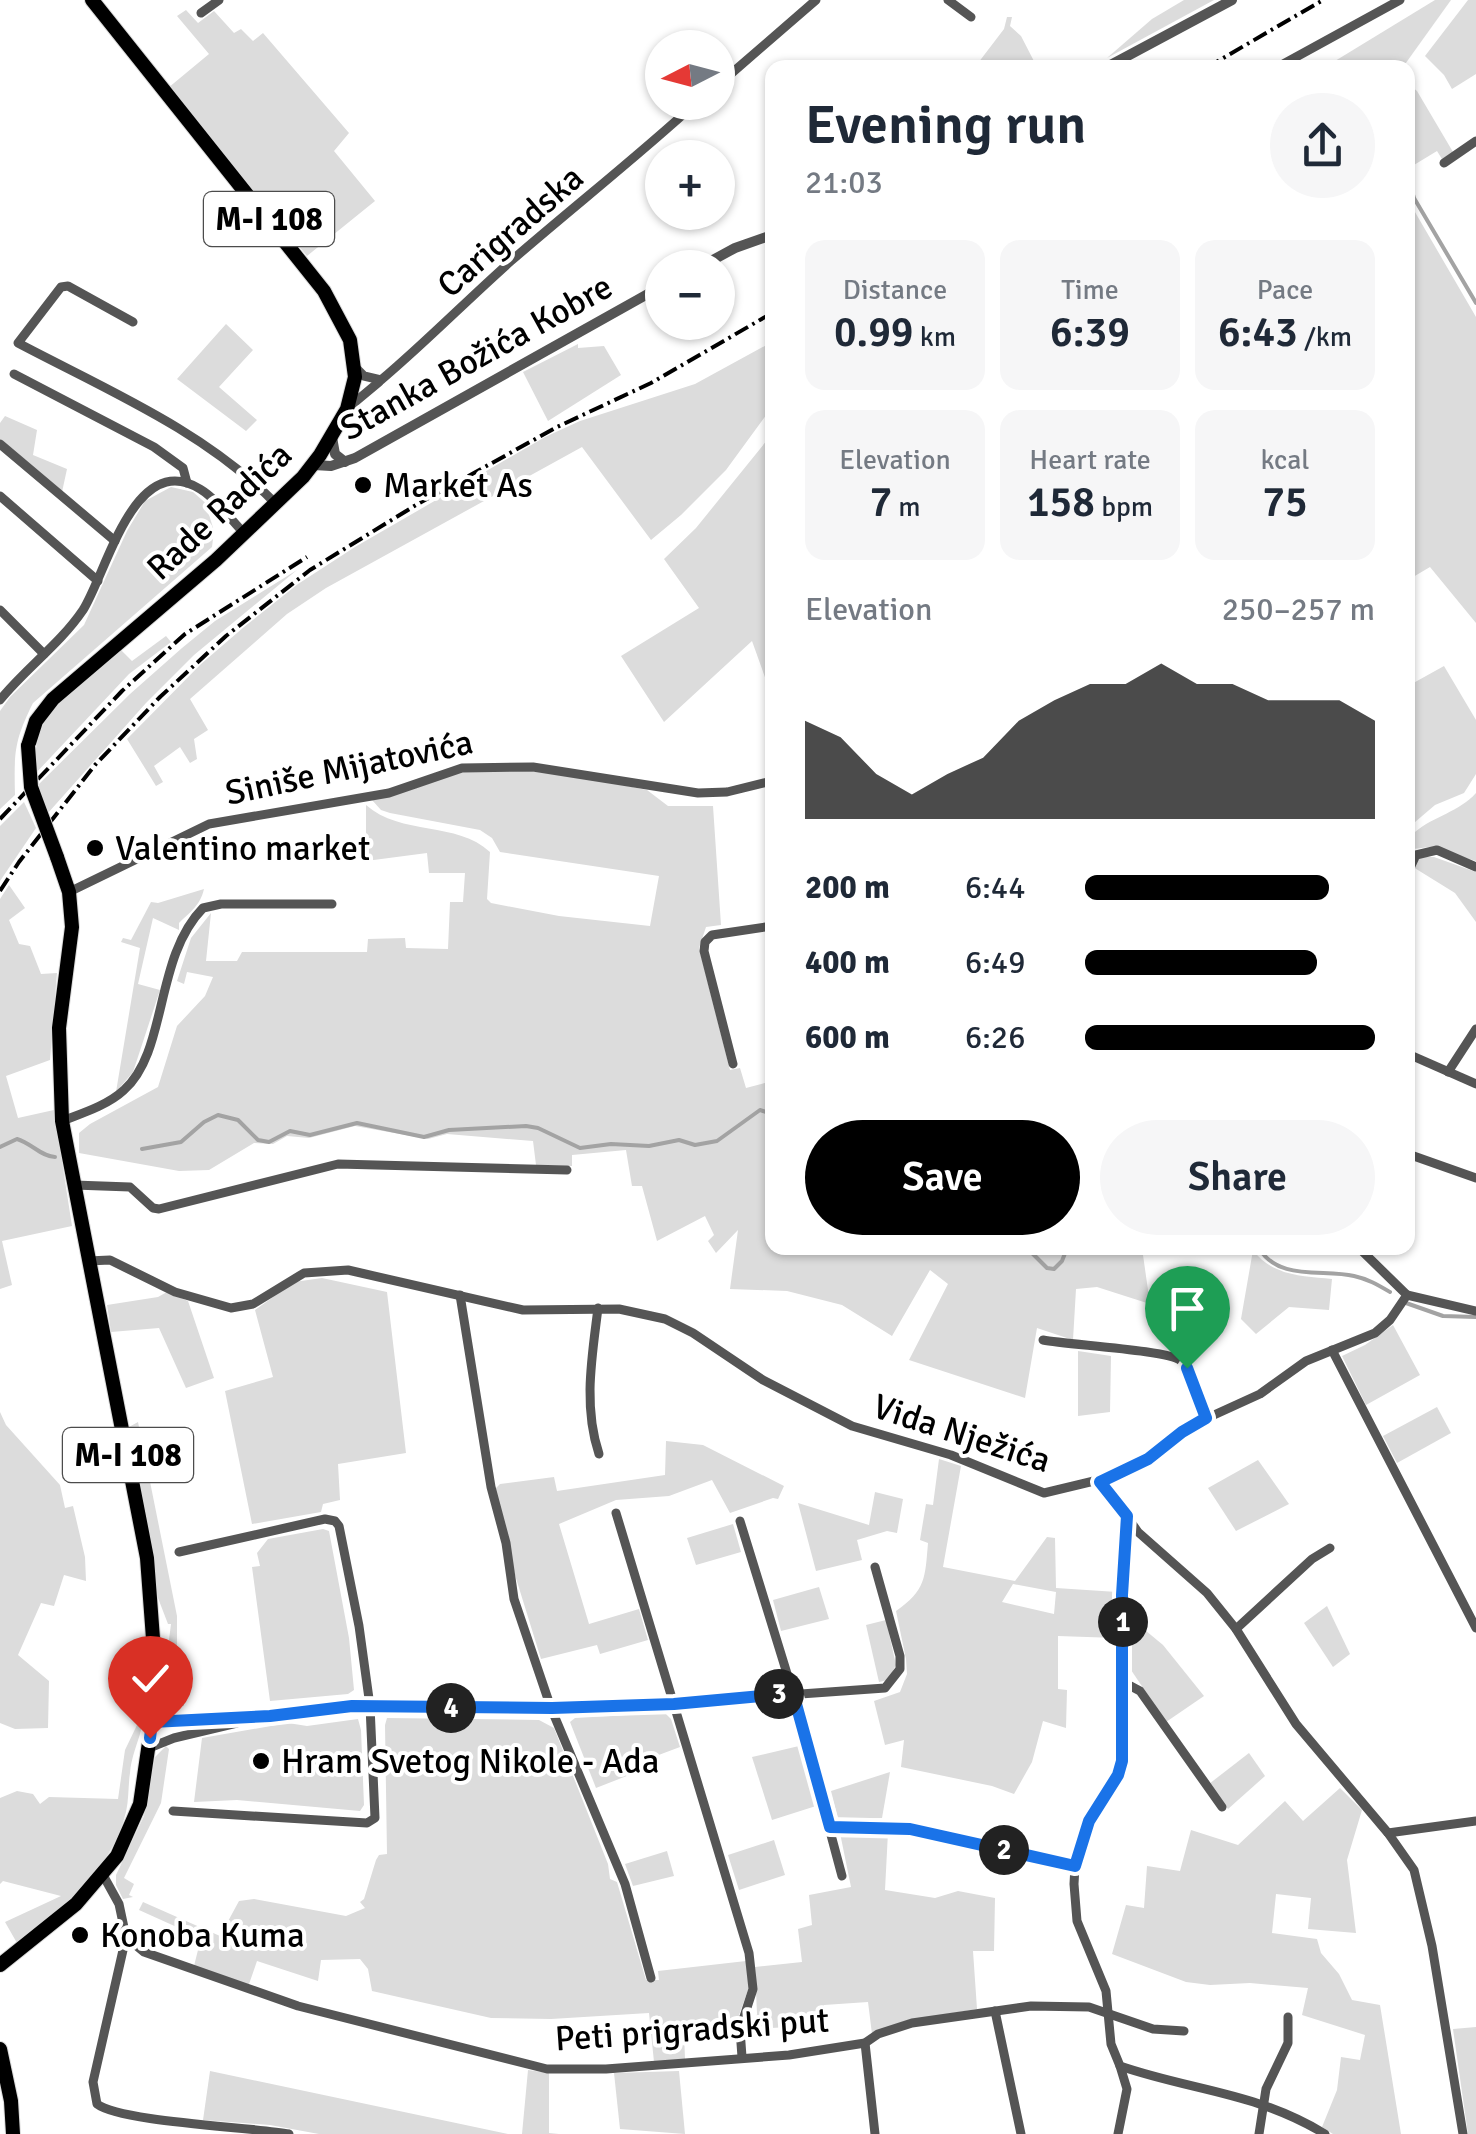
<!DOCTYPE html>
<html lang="en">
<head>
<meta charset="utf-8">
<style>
  body { margin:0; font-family:Signika,sans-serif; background:#f6f6f7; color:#1f2937; height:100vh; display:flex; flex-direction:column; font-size:38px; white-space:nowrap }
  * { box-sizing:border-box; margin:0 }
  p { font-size:32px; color:#747a83 }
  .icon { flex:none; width:55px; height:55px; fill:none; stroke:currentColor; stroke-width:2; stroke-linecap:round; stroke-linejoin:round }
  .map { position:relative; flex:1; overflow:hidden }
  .sheet { position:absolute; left:765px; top:60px; width:650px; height:1195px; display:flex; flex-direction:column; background:#fff; border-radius:20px; box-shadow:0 2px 8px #0004 }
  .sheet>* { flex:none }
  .needle { width:65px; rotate:264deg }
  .buttons { position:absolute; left:645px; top:30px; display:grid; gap:20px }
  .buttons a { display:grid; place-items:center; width:90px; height:90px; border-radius:50%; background:#fff; box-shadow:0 2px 8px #0004; font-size:50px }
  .pin { position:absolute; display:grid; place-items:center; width:85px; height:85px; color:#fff; margin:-102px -42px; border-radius:50% 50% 50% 0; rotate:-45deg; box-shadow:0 0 10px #0007 }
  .pin .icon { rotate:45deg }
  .km { position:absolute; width:50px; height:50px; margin:-25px; border-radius:50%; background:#222; color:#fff; font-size:28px; line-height:50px; text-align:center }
  .round { display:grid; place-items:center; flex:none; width:105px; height:105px; border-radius:52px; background:#f6f6f7 }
  .head { display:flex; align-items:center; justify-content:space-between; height:170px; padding:0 40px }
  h1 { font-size:55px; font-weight:600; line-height:75px }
  .metrics { display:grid; grid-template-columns:repeat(3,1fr); gap:15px; height:170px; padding:10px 40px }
  .metrics div { display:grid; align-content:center; border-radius:20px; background:#f6f6f7; text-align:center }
  .metrics b { font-size:42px; font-weight:600 }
  .metrics small { font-size:28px; font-weight:400 }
  .metrics p { font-size:28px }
  .chart { height:280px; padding:20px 40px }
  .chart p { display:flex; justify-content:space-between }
  .chart svg { width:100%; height:180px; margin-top:10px; fill:#000; opacity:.7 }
  .primary-button { display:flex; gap:20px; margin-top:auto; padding:20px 40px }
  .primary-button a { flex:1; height:115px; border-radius:60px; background:#000; color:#fff; font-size:40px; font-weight:600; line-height:115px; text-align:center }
  .primary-button a+a { background:#f6f6f7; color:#1f2937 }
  ul { padding:0 40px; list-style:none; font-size:32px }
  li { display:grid; grid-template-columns:160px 120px 1fr; align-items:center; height:75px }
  li i { height:25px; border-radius:12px; background:#000 }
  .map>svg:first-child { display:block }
</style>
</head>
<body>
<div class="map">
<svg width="1476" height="2134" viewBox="0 0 1476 2134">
  <rect width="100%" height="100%" fill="#fff"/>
  <g fill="#dcdcdc" fill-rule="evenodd">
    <polygon points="1184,0 1214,0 1107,58 1152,19"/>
    <polygon points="1435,0 1451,0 1403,67 1340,67 1335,61"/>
    <polygon points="1468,0 1476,0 1476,74 1452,89 1444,75 1425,56"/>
    <polygon points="186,10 198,23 214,11 234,33 241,29 253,41 263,33 349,133 334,151 375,201 307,256 168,88 209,54 177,16"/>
    <polygon points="1007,17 1012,17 1010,26 1021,36 1037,67 975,67 1004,29"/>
    <polygon points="1408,84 1417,91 1453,152 1442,159 1437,151 1409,168"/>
    <polygon points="1408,200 1476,317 1476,623 1430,567 1408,580"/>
    <polygon points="226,324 253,350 219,387 257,420 246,431 177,379"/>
    <polygon points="772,342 772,407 726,470 681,515 651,540 582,447 326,588 287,614 190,699 208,730 194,739 197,759 190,763 180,747 154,766 163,782 156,786 127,739 201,664 244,627 298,584 355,547 545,437 580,421 695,384"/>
    <polygon points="578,344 578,348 604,346 621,375 548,421 523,372"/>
    <polygon points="5,416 37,430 33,455 67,469 62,492 0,440 0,423"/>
    <polygon points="772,434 772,697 752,641 664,722 621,656 699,608 664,559 696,528"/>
    <path d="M171,487L193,492L209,506L207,508L214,531L212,547L33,703C14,741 14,753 15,795L0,809V711L10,697L84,625L127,531L145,501Z"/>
    <polygon points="297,570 194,655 146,703 48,813 38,785 130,694 182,648 215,621"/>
    <path d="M166,636L171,642L129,674L35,774C32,708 74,686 119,648L132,661Z"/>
    <polygon points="1444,666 1476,720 1476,774 1464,793 1435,805 1408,828 1408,686"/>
    <path d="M479,770L563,773L647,790L668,806H713L721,925L706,927L699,948L730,1070L740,1068L746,1088L772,1081V1248H1182L1143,1255L1150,1304L1097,1287L1076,1289L1073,1340L1037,1328L1025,1398L909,1360L948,1284L930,1270L892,1336L842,1305L787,1291L730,1289L738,1230L716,1253L708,1241L714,1235L705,1216L657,1241L642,1186H632L626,1150L572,1155V1166L536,1165L533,1141L447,1134L428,1139L355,1126L309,1138L287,1136L273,1144L254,1143L209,1170L179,1171L79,1153V1133L90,1124L158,1087L177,1026L205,996L213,977L187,972L184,984L177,981L191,938L211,913L206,961H237L242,952H367L368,939L405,938L406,948L448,949L450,902H463L465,873H429L427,853L366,861V805C401,836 457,821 490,852L487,899L491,903L559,916L650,926L659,876L500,852L492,838L480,830L390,813L381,810L372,800L462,772Z"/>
    <path d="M1476,793V861L1429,847L1414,849L1415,832C1434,816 1459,812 1476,793Z"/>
    <polygon points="24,802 36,828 0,881 0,826"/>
    <polygon points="1418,857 1434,857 1476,872 1476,922 1455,893 1413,867"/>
    <polygon points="9,885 25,908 9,920 19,944 30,946 41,974 57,973 50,1060 6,1076 18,1118 54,1110 72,1226 2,1241 12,1285 0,1289 0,899"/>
    <path d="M204,889C200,906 190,912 179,923V930L153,918L138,984L160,990L133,1072L116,1092L140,948L121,942L123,938L131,940L151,902L158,903Z"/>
    <path d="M1253,1250C1272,1276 1302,1276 1332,1279L1329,1310L1289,1307L1256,1334L1241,1319Z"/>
    <polygon points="322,1278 387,1292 406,1453 338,1464 340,1500 323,1504 321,1512 252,1524 225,1391 273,1377 255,1310 294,1282"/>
    <polygon points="167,1292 188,1301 214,1378 186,1388 159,1328 111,1332 107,1305 158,1297"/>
    <polygon points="1393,1325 1420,1375 1366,1405 1342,1356 1365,1345"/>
    <polygon points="1078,1351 1111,1356 1110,1412 1078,1416"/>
    <polygon points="1437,1407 1451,1433 1397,1463 1383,1436"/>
    <polygon points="0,1412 6,1425 60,1485 65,1508 73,1506 85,1557 86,1581 64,1575 54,1606 41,1603 18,1655 49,1681 48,1728 15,1729 0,1723"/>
    <polygon points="138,1422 177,1616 177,1668 184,1675 184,1706 168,1704 162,1695 171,1624 168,1624 158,1598 129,1427"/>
    <polygon points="666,1441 703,1445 784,1486 778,1499 773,1498 730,1513 712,1480 669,1496 616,1500 559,1524 589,1624 639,1609 648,1640 600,1654 597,1645 541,1659 515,1575 495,1489 500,1484 554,1477 557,1491 665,1475"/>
    <path d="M939,1459L961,1466L943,1567L1015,1581L1047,1537L1055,1538L1056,1588L1117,1592L1116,1638L1058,1636V1689L1067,1690L1066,1728L1043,1721L1032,1762L1014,1794L992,1786L901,1767L904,1740L885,1745L874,1701L900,1692L907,1674L906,1659L896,1611C926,1590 925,1578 928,1543L920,1540L926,1504L933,1505ZM1013,1584L1056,1592L1054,1614L1002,1602Z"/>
    <polygon points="1258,1460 1289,1504 1236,1531 1208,1488"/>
    <polygon points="875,1492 903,1499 897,1533 887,1531 857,1540 862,1560 816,1571 798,1503 869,1525"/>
    <polygon points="733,1524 741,1552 696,1565 687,1538"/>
    <polygon points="323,1529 329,1531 349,1638 354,1690 348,1694 270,1701 252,1567 260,1566 257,1553 268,1539"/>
    <polygon points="819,1587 829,1619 781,1631 773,1600"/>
    <polygon points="1327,1606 1350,1654 1333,1667 1304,1623"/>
    <polygon points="1128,1616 1163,1645 1204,1696 1166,1722 1129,1667"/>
    <polygon points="886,1620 896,1665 888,1680 879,1682 866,1625"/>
    <polygon points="665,1713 671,1719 680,1747 640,1762 642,1770 596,1788 570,1722 575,1718"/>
    <polygon points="387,1718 539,1720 554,1728 608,1864 610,1879 617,1882 646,1980 659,1980 658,1971 746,1961 749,1987 733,2032 684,2032 685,2059 654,2062 649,2013 551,2019 491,2018 372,1991 368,1969 360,1959 321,1960 318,1981 257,1961 248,1987 194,1966 201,1938 139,1910 143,1902 220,1936 239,1901 254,1899 346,1916 365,1908 360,1902 364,1899 376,1860 379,1855 387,1854 385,1725"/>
    <polygon points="358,1719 361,1730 364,1805 360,1811 237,1800 194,1802 202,1738 288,1723 307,1726"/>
    <path d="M137,1725L142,1727C138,1742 131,1758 130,1773C128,1786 129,1799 126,1812C113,1868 61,1911 17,1943L5,1922L61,1896L3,1881L0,1884V1798L17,1791L33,1794L40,1804L49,1797L118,1799L125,1750Z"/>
    <polygon points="166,1746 169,1749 161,1803 124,1878 134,1884 129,1895 133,1897 123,1899 116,1885 116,1875 144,1816 155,1757"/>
    <polygon points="799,1746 816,1806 772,1820 752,1757"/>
    <polygon points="1249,1753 1265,1776 1228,1809 1209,1784"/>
    <polygon points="890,1772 882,1818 843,1820 838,1818 831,1791"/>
    <polygon points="1340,1788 1362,1810 1347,1860 1356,1933 1308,1929 1311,1898 1276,1894 1272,1933 1317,1939 1321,1953 1339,1974 1352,2000 1380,2005 1401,2134 1333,2134 1322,2127 1337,2090 1341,2057 1360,2060 1365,2035 1302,2015 1308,1988 1250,1983 1210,1985 1186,1982 1112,1954 1126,1905 1144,1908 1147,1866 1180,1871 1191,1830 1238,1845 1285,1801 1303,1821"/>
    <polygon points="888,1832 885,1890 935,1898 958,1891 995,1898 994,1951 973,1951 977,2009 905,2021 872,2034 868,2002 824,2005 825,2025 753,2029 757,2014 755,1967 802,1962 798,1929 812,1925 809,1895 851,1887 840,1833"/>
    <polygon points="774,1840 785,1875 739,1890 728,1855"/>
    <polygon points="667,1851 674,1876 633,1886 625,1864"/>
    <polygon points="1476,2027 1476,2134 1468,2134 1453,2029"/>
    <polygon points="528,2070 549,2073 549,2133 559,2134 522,2134"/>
    <polygon points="210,2071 508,2134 319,2134 270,2125 203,2120"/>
    <polygon points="679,2071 685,2134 620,2129 614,2073"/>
  </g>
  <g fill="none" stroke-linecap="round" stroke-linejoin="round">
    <g stroke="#a3a3a3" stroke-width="4">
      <polyline points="1328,62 1331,68"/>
      <polyline points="1408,177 1414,198 1476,303"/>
      <path d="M0,1147L17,1139C31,1143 42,1157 55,1157"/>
      <polyline points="142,1149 181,1142 204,1122 218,1115 238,1120 258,1140 269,1142 290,1131 310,1135 357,1123 424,1137 449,1130 526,1126 538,1128 580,1148 611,1144 649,1146 679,1140 695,1145 717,1141 760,1110 772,1114"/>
      <polyline points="1027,1248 1047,1268 1054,1269 1062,1261 1067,1248"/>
      <path d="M1259,1248C1278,1281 1322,1269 1354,1276C1368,1279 1378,1285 1390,1292"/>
      <polyline points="1406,1303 1443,1316 1476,1317"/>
    </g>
    <g stroke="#dbdbdb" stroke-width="16">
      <g id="primary">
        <polyline points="28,746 36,721 53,699 216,560 303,477 320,455 347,409 355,377 350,340 324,291 92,0"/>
        <polyline points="0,1965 76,1904 117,1856 140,1804 152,1722 154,1652 147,1558 62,1121 59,1028 72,927 69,892 57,857"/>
        <polyline points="0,2049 11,2101 13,2134"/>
      </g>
    </g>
    <g stroke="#555" stroke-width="9">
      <polyline points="948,0 971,17"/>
      <polyline points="201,13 219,0"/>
      <polyline points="914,68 925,65 931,68"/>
      <polyline points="1276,68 1400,0"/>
      <polyline points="718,85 816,0"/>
      <polyline points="1444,163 1476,141"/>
      <path d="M133,322L68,286L61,287L18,343C105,389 205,431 275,503"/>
      <path d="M355,367L364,376L381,380C426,342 467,300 511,261C572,208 637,157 697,102"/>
      <polyline points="14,374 154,447 183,468 187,483"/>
      <polyline points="349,407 379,382"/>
      <polyline points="0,444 115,541"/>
      <polyline points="0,496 98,581"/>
      <polyline points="0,610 44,654"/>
      <path d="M0,700C26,668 60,644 83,610C107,572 134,449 200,489C217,499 230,519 244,533"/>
      <polyline points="1408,872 1416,855 1437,850 1476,867"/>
      <polyline points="69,892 209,824 389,793 462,768 533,767 698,793 727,792 772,781"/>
      <polyline points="1408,1054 1476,1084"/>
      <polyline points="733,1064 704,951 705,942 712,935 772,926"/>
      <polyline points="1448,1072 1476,1029"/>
      <path d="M62,1121C83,1113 108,1105 124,1090C168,1051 154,958 203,908L221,904H332"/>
      <polyline points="1408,1154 1476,1178"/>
      <polyline points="74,1185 130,1187 153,1208 159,1209 338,1164 567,1170"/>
      <polyline points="1359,1248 1407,1295"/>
      <polyline points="88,1261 110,1260 175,1292 231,1308 253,1304 304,1273 348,1270 523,1310 619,1309 665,1319 693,1333 763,1380 852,1426 951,1455 1044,1493 1094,1481 1104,1484 1138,1532 1207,1593 1236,1629 1296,1724 1388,1833 1414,1870 1432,1946 1463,2134"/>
      <polyline points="460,1295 491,1487 506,1543 514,1599 551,1708 625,1884 651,1978"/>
      <path d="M598,1308C592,1357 583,1406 599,1454"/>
      <path d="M1043,1340C1068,1345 1169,1350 1181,1361C1195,1372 1199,1401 1206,1418"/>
      <polyline points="1332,1350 1476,1628"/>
      <polyline points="1100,1482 1148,1459 1192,1425 1260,1394 1306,1361 1375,1333 1390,1320 1407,1295 1476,1311"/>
      <polyline points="616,1513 749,1953 753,1989 740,2029 742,2057"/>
      <path d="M1127,1516L1122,1595L1121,1769L1089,1821L1075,1866L1074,1884L1077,1921L1106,1991L1111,2044L1120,2066C1193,2091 1256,2092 1325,2134"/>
      <polyline points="740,1521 793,1693 842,1876"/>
      <polyline points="1236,1629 1312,1559 1330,1548"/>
      <polyline points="1123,1682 1140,1691 1222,1807"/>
      <polyline points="152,1722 269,1716 351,1705 551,1708 674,1703 885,1688 900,1669 900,1656 875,1567"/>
      <polyline points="149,1748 174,1738 237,1723"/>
      <polyline points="173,1811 367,1823 375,1818 370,1706 359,1626 339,1526 335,1521 325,1519 179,1552"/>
      <polyline points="830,1827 910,1829 1075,1866"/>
      <polyline points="1388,1833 1476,1821"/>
      <polyline points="103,1875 119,1904 126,1937 144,1952 298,2006 547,2069 606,2069 789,2055 865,2043 878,2034 912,2023 1031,2006 1089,2007 1153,2029 1184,2031"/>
      <path d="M126,1937L93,2082L97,2104C120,2122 252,2127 289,2134"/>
      <polyline points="995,2011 1021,2134"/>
      <polyline points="865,2043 875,2134"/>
      <polyline points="1118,2134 1127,2089 1120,2066"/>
      <polyline points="1259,2134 1266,2089 1288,2043 1288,2017"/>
    </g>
    <g stroke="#555" stroke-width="10">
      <polyline points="1105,68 1232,0"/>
      <polyline points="698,268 735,248 772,235"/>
      <polyline points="332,437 335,454 345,462"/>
      <polyline points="314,465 331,466 355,458 662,286"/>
    </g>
    <use href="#primary" stroke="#000" stroke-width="14"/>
    <g stroke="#000" stroke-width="4" stroke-dasharray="15 5 2.5 5" stroke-linecap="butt">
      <polyline points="1206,68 1323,0"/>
      <polyline points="0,819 122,691 185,634 307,557"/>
      <polyline points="0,891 19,862 95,765 160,697 226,636 310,570 416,505 557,427 651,383 772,313"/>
    </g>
    <g stroke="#dbdbdb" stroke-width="16" stroke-linecap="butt">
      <polyline id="primary-bridge" points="28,746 31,787 57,857"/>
    </g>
    <use href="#primary-bridge" stroke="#000" stroke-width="14"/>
  </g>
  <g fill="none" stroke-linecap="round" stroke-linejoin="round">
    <g stroke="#fff" stroke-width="20">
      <polyline id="route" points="150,1738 152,1722 270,1716 352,1706 552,1708 674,1704 793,1693 830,1827 910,1829 1075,1866 1089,1821 1118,1775 1122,1761 1122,1595 1127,1516 1100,1482 1148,1459 1182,1432 1206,1418 1187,1368"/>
    </g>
    <use href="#route" stroke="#1a73e8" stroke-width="12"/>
  </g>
  <g fill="#000" stroke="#fff" stroke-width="4">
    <circle cx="363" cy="485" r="10"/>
    <circle cx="95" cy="848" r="10"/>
    <circle cx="261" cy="1761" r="10"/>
    <circle cx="80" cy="1935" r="10"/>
  </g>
  <g text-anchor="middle" stroke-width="8" stroke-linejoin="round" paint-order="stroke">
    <g fill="#fff" stroke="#4c4c4c" stroke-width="2.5">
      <rect x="204" y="192" width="130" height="54" rx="8"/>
      <rect x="63" y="1428" width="130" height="54" rx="8"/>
    </g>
    <g font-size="32" font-weight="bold" fill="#000">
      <text x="269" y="230">M-I 108</text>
      <text x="128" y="1466">M-I 108</text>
    </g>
    <g font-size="35" fill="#000" stroke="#fff">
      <text transform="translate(510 231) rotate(-41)" y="12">Carigradska</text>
      <text transform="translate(476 357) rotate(-29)" y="12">Stanka Božića Kobre</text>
      <text transform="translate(219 511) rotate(-43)" y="12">Rade Radića</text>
      <text transform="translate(349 767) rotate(-12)" y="12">Siniše Mijatovića</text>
      <text transform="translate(962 1433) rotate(18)" y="12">Vida Nježića</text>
      <text transform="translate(692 2029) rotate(-4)" y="12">Peti prigradski put</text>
    </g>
    <g font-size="35" fill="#000" stroke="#fff" text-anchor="start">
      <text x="383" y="497">Market As</text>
      <text x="115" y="860">Valentino market</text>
      <text x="281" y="1773">Hram Svetog Nikole - Ada</text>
      <text x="100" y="1947">Konoba Kuma</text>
    </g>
  </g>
</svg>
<div class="buttons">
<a><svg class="needle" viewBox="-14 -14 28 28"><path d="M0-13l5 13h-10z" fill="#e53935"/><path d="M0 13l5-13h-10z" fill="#747a83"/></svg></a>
<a>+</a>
<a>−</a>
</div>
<div class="pin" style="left:1187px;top:1368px;background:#1e9e55"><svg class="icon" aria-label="arrive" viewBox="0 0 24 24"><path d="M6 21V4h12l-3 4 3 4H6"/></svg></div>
<div class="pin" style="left:150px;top:1738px;background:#d93025"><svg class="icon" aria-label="check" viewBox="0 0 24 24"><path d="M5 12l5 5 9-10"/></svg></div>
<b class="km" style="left:1123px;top:1622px">1</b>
<b class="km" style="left:1004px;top:1850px">2</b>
<b class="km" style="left:779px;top:1694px">3</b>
<b class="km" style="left:451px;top:1708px">4</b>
<section class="sheet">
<div class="head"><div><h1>Evening run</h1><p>21:03</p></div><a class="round"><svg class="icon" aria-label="share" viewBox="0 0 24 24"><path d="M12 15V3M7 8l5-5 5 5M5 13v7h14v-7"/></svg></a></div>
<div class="metrics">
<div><p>Distance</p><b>0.99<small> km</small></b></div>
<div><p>Time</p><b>6:39</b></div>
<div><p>Pace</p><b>6:43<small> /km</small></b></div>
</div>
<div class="metrics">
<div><p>Elevation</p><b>7<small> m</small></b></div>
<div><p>Heart rate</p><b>158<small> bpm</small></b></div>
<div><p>kcal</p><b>75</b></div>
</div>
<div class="chart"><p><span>Elevation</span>250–257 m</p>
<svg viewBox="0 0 160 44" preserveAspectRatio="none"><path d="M0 44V20L10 24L20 33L30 38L40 33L50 29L60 20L70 15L80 11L90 11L100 6L110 11L120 11L130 15L140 15L150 15L160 20V44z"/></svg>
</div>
<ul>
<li><b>200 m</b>6:44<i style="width:84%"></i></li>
<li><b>400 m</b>6:49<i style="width:80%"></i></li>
<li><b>600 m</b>6:26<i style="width:100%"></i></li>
</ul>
<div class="primary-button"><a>Save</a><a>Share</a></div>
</section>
</div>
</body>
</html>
